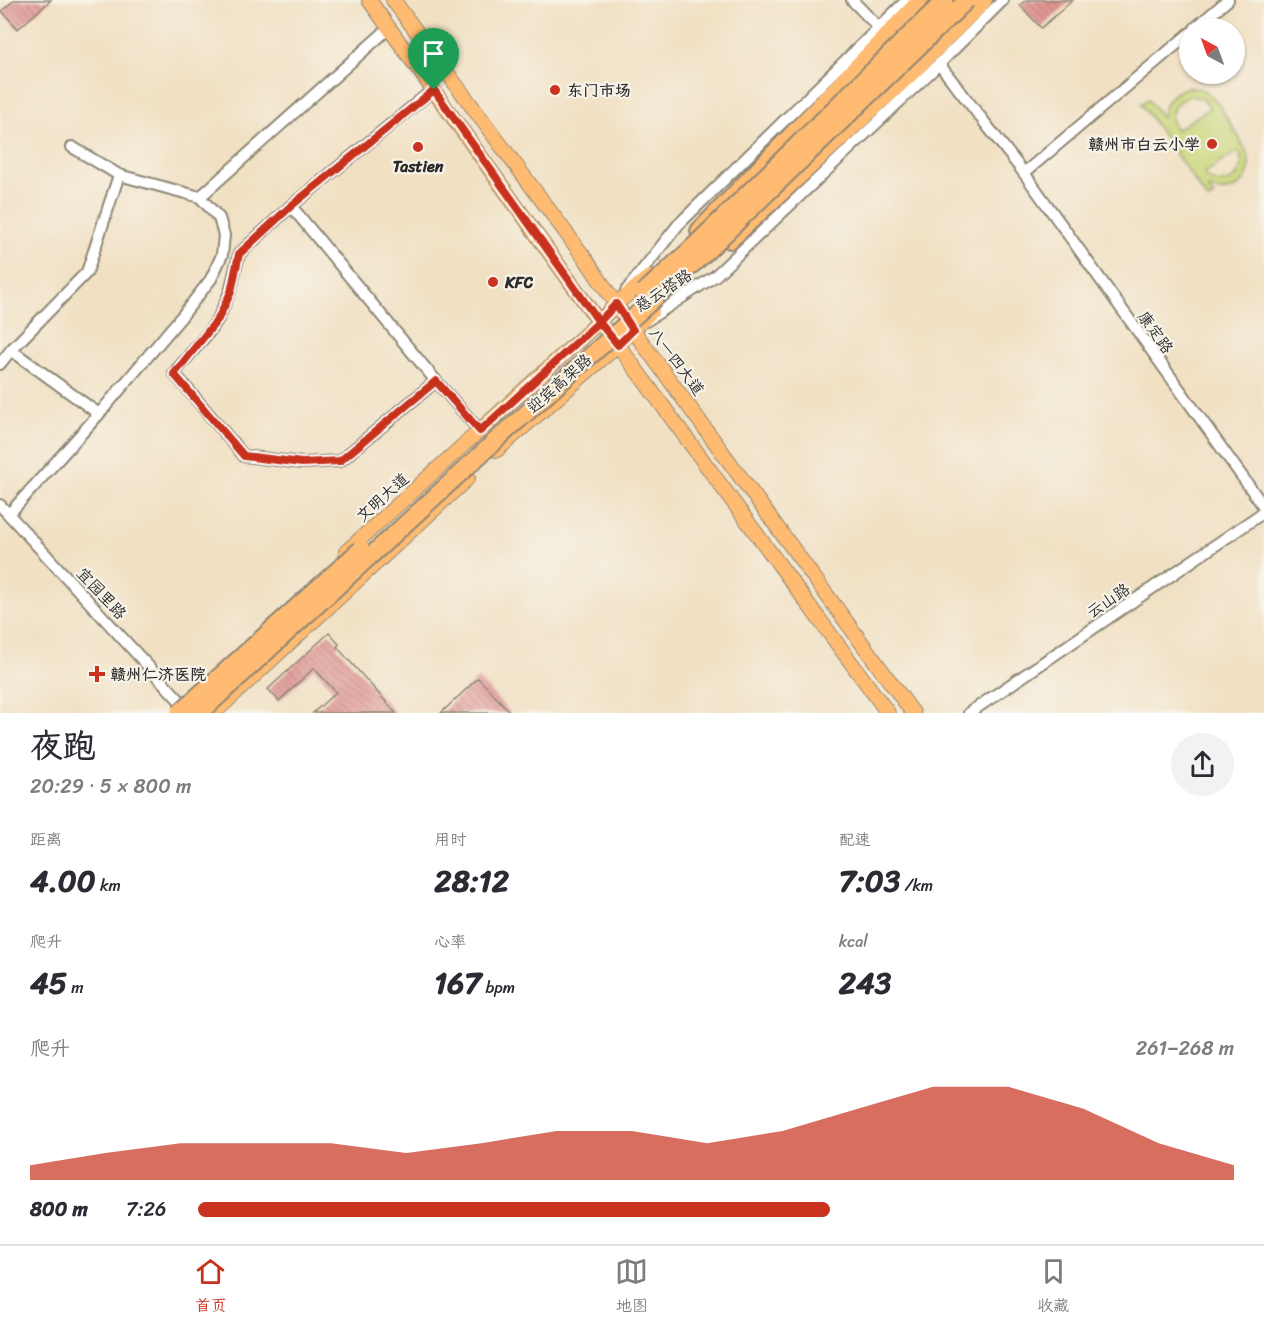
<!DOCTYPE html>
<html lang="zh">
<head>
<meta charset="utf-8">
<style>
  body { margin:0; font-family:Sriracha,"LXGW WenKai TC",sans-serif; background:#f2f2f3; color:#2b2b33; height:100vh; display:flex; flex-direction:column; font-size:22px; white-space:nowrap }
  * { box-sizing:border-box; margin:0 }
  p { font-size:20px; color:#7c7c81 }
  .icon { flex:none; width:33px; height:33px; fill:none; stroke:currentColor; stroke-width:2; stroke-linecap:round; stroke-linejoin:round }
  .map { position:relative; height:713px; overflow:hidden }
  .details { display:flex; flex-direction:column; background:#fff; flex:1 }
  .details>* { flex:none }
  .needle { width:39px; rotate:319deg }
  .buttons { position:absolute; left:1179px; top:18px; display:grid; gap:12px }
  .buttons a { display:grid; place-items:center; width:66px; height:66px; border-radius:50%; background:#fff; box-shadow:0 2px 4px #0004; font-size:30px }
  .pin { position:absolute; display:grid; place-items:center; width:51px; height:51px; color:#fff; margin:-62px -26px; border-radius:50% 50% 50% 0; rotate:-45deg; box-shadow:0 0 6px #0007 }
  .pin .icon { rotate:45deg }
  .round { display:grid; place-items:center; flex:none; width:63px; height:63px; border-radius:32px; background:#f2f2f3 }
  .headline { display:flex; align-items:center; justify-content:space-between; height:102px; padding:0 30px }
  h1 { font-size:33px; font-weight:700; line-height:45px }
  .metrics { display:grid; grid-template-columns:repeat(3,1fr); gap:9px; height:102px; padding:6px 30px }
  .metrics div { display:grid; align-content:center }
  .metrics b { font-size:30px; font-weight:700 }
  .metrics small { font-size:16px; font-weight:400 }
  .metrics p { font-size:16px }
  .chart { height:168px; padding:12px 30px }
  .chart p { display:flex; justify-content:space-between }
  .chart svg { width:100%; height:108px; margin-top:6px; fill:#c8321e; opacity:.7 }
  ul { padding:0 30px; list-style:none; font-size:20px }
  li { display:grid; grid-template-columns:96px 72px 1fr; align-items:center; height:45px }
  li i { height:15px; border-radius:8px; background:#c8321e }
  .tabs { display:flex; justify-content:space-around; align-items:center; height:84px; border-top:2px solid #e1e1e2; background:#fff; font-size:16px; color:#7c7c81 }
  .tabs a { display:grid; justify-items:center; gap:3px }
  .tabs .active { color:#c8321e }
  .map>svg:first-child { display:block }
</style>
</head>
<body>
<div class="map">
<svg width="1264" height="713" viewBox="0 0 1264 713">
  <defs>
    <pattern id="building-back-hatch" width="6" height="6" patternUnits="userSpaceOnUse" patternTransform="scale(1.5)"><rect width="6" height="6" fill="#e09390"/><path d="M-1 5l2 2M0 0l6 6M5-1l2 2" fill="none" stroke="#b67876"/></pattern>
  </defs>
  <rect width="100%" height="100%" fill="#f7f3e8"/>
  <filter id="ink" filterUnits="userSpaceOnUse"><feTurbulence type="fractalNoise" baseFrequency=".0167" numOctaves="2"/><feDisplacementMap in="SourceGraphic" scale="12" xChannelSelector="R" yChannelSelector="G"/><feConvolveMatrix kernelMatrix="1 2 1 2 8 2 1 2 1" color-interpolation-filters="sRGB"/></filter>
  <filter id="wash" filterUnits="userSpaceOnUse"><feTurbulence type="fractalNoise" baseFrequency=".008" numOctaves="4" result="noise"/><feDisplacementMap in="SourceGraphic" scale="24" xChannelSelector="R" yChannelSelector="G"/><feGaussianBlur stdDeviation="1.35" result="paint"/><feColorMatrix in="noise" values="0 0 0 0 0 0 0 0 0 0 0 0 0 0 0 0 0 1.4 0 .05"/><feComposite in="paint" operator="in"/></filter>
  <g filter="url(#wash)">
    <rect width="100%" height="100%" fill="#f1e0c2"/>
    <path fill="#c7d475" stroke="#798050" stroke-width="1.5" fill-rule="evenodd" d="M1190,87C1197,88 1203,89 1208,93C1218,100 1224,113 1230,123C1242,142 1264,171 1235,188C1226,193 1217,192 1208,188L1214,197L1208,200L1141,104L1148,99L1162,117C1164,100 1174,90 1190,87ZM1192,96L1203,99L1210,108L1176,130C1166,115 1174,99 1192,96ZM1238,151C1252,174 1221,195 1204,174Z"/>
    <g id="blocks">
      <g fill="url(#building-back-hatch)">
        <polygon points="14,0 51,0 18,29 2,11"/>
        <polygon points="1026,0 1073,0 1041,28 1020,5"/>
        <polygon points="329,633 339,644 337,647 396,713 313,713 336,692 314,668 279,701 268,689"/>
        <polygon points="478,678 511,713 441,713"/>
      </g>
    </g>
  </g>
  <g filter="url(#ink)">
    <use href="#blocks" fill-opacity="0" stroke="#8e8676" stroke-width="1.5"/>
    <g fill="none" stroke-linecap="round" stroke-linejoin="round">
      <g stroke="#8e8676" stroke-width="14">
        <g id="minor">
          <polyline points="852,0 879,28"/>
          <polyline points="1195,28 1228,0"/>
          <polyline points="939,64 1024,173 1264,507"/>
          <polyline points="433,90 291,206 239,254 230,292 218,319 209,332 174,373 244,456 302,463 340,461 436,381"/>
          <polyline points="1024,173 1190,33"/>
          <polyline points="200,197 389,28"/>
          <polyline points="291,206 436,381 480,431"/>
          <polyline points="626,291 678,225 907,0"/>
          <polyline points="646,321 715,276 939,64 1003,0"/>
          <polyline points="11,350 99,414"/>
          <polyline points="0,364 11,350 87,272 119,175"/>
          <polyline points="0,505 181,702"/>
          <polyline points="9,514 99,414 182,316 211,279 222,255 224,235 219,218 200,197 119,175 72,147"/>
          <polyline points="969,713 1264,512"/>
        </g>
      </g>
      <g stroke="#8e8676" stroke-width="16">
        <g id="major">
          <polyline points="369,0 599,322 618,345 888,713"/>
          <polyline points="393,0 587,261 633,330 913,713"/>
          <polyline points="497,450 618,345 652,311"/>
          <polyline points="346,552 599,322 616,304 649,277"/>
          <polyline points="214,713 468,478"/>
        </g>
      </g>
      <g stroke="#8e8676" stroke-width="20">
        <g id="highway">
          <polyline points="699,231 921,0"/>
          <polyline points="730,240 914,70 984,0"/>
        </g>
      </g>
      <use href="#minor" stroke="#fff" stroke-width="10"/>
      <use href="#major" stroke="#ffbb71" stroke-width="14"/>
      <use href="#highway" stroke="#ffbb71" stroke-width="16"/>
      <g stroke="#8e8676" stroke-width="20" stroke-linecap="butt">
        <g id="highway-bridge">
          <polyline points="644,292 694,246 945,0"/>
          <polyline points="179,713 361,549"/>
          <polyline points="200,713 493,443 703,255 967,0"/>
        </g>
      </g>
      <use href="#highway-bridge" stroke="#ffbb71" stroke-width="16"/>
    </g>
  </g>
  <g fill="none" stroke-linecap="round" stroke-linejoin="round" filter="url(#ink)">
    <g stroke="#fff" stroke-width="12">
      <polyline id="route" points="434,90 291,206 239,254 231,292 218,319 174,374 244,456 302,463 340,461 436,381 480,431 599,322 618,345 633,330 616,304 599,322 434,90"/>
    </g>
    <use href="#route" stroke="#c8321e" stroke-width="8"/>
  </g>
  <g fill="#c8321e" stroke="#f7f3e8" stroke-width="2">
    <circle cx="555" cy="90" r="6"/>
    <circle cx="1212" cy="144" r="6"/>
    <circle cx="418" cy="147" r="6"/>
    <circle cx="493" cy="282" r="6"/>
    <path d="M94 665h6v6h6v6h-6v6h-6v-6h-6v-6h6z"/>
  </g>
  <g text-anchor="middle" stroke-width="4.5" stroke-linejoin="round" paint-order="stroke">
    <g font-size="16" font-weight="bold" fill="#2b2b2b" stroke="#f7f3e8" text-anchor="start">
      <text x="567" y="96">东门市场</text>
      <text x="1200" y="150" text-anchor="end">赣州市白云小学</text>
      <text x="418" y="172" text-anchor="middle">Tastien</text>
      <text x="505" y="288">KFC</text>
      <text x="110" y="680">赣州仁济医院</text>
    </g>
    <g font-size="16" fill="#2b2b2b" stroke="#f7f3e8">
      <text transform="translate(663 290) rotate(-33)" y="6">慈云塔路</text>
      <text transform="translate(1156 332) rotate(54)" y="6">康定路</text>
      <text transform="translate(677 361) rotate(53)" y="6">八一四大道</text>
      <text transform="translate(559 383) rotate(-42)" y="6">迎宾高架路</text>
      <text transform="translate(382 497) rotate(-42)" y="6">文明大道</text>
      <text transform="translate(102 593) rotate(47)" y="6">宜园里路</text>
      <text transform="translate(1108 600) rotate(-34)" y="6">云山路</text>
    </g>
  </g>
</svg>
<div class="buttons">
<a><svg class="needle" viewBox="-14 -14 28 28"><path d="M0-13l5 13h-10z" fill="#e53935"/><path d="M0 13l5-13h-10z" fill="#7c7c81"/></svg></a>
</div>
<div class="pin" style="left:434px;top:90px;background:#1e9e55"><svg class="icon" aria-label="arrive" viewBox="0 0 24 24"><path d="M6 21V4h12l-3 4 3 4H6"/></svg></div>
</div>
<section class="details">
<div class="headline"><div><h1>夜跑</h1><p>20:29 · 5 × 800 m</p></div><a class="round"><svg class="icon" aria-label="share" viewBox="0 0 24 24"><path d="M12 15V3M7 8l5-5 5 5M5 13v7h14v-7"/></svg></a></div>
<div class="metrics">
<div><p>距离</p><b>4.00<small> km</small></b></div>
<div><p>用时</p><b>28:12</b></div>
<div><p>配速</p><b>7:03<small> /km</small></b></div>
</div>
<div class="metrics">
<div><p>爬升</p><b>45<small> m</small></b></div>
<div><p>心率</p><b>167<small> bpm</small></b></div>
<div><p>kcal</p><b>243</b></div>
</div>
<div class="chart"><p><span>爬升</span>261–268 m</p>
<svg viewBox="0 0 160 44" preserveAspectRatio="none"><path d="M0 44V38L10 33L20 29L30 29L40 29L50 33L60 29L70 24L80 24L90 29L100 24L110 15L120 6L130 6L140 15L150 29L160 38V44z"/></svg>
</div>
<ul>
<li><b>800 m</b>7:26<i style="width:61%"></i></li>
</ul>
</section>
<nav class="tabs">
<a class="active"><svg class="icon" aria-label="home" viewBox="0 0 24 24"><path d="M3 11l9-7 9 7M6 9v11h12V9"/></svg>首页</a>
<a><svg class="icon" aria-label="map" viewBox="0 0 24 24"><path d="M3 6l6-2 6 2 6-2v14l-6 2-6-2-6 2zM9 4v14M15 6v14"/></svg>地图</a>
<a><svg class="icon" aria-label="saved" viewBox="0 0 24 24"><path d="M7 4h10v16l-5-4-5 4z"/></svg>收藏</a>
</nav>
</body>
</html>
